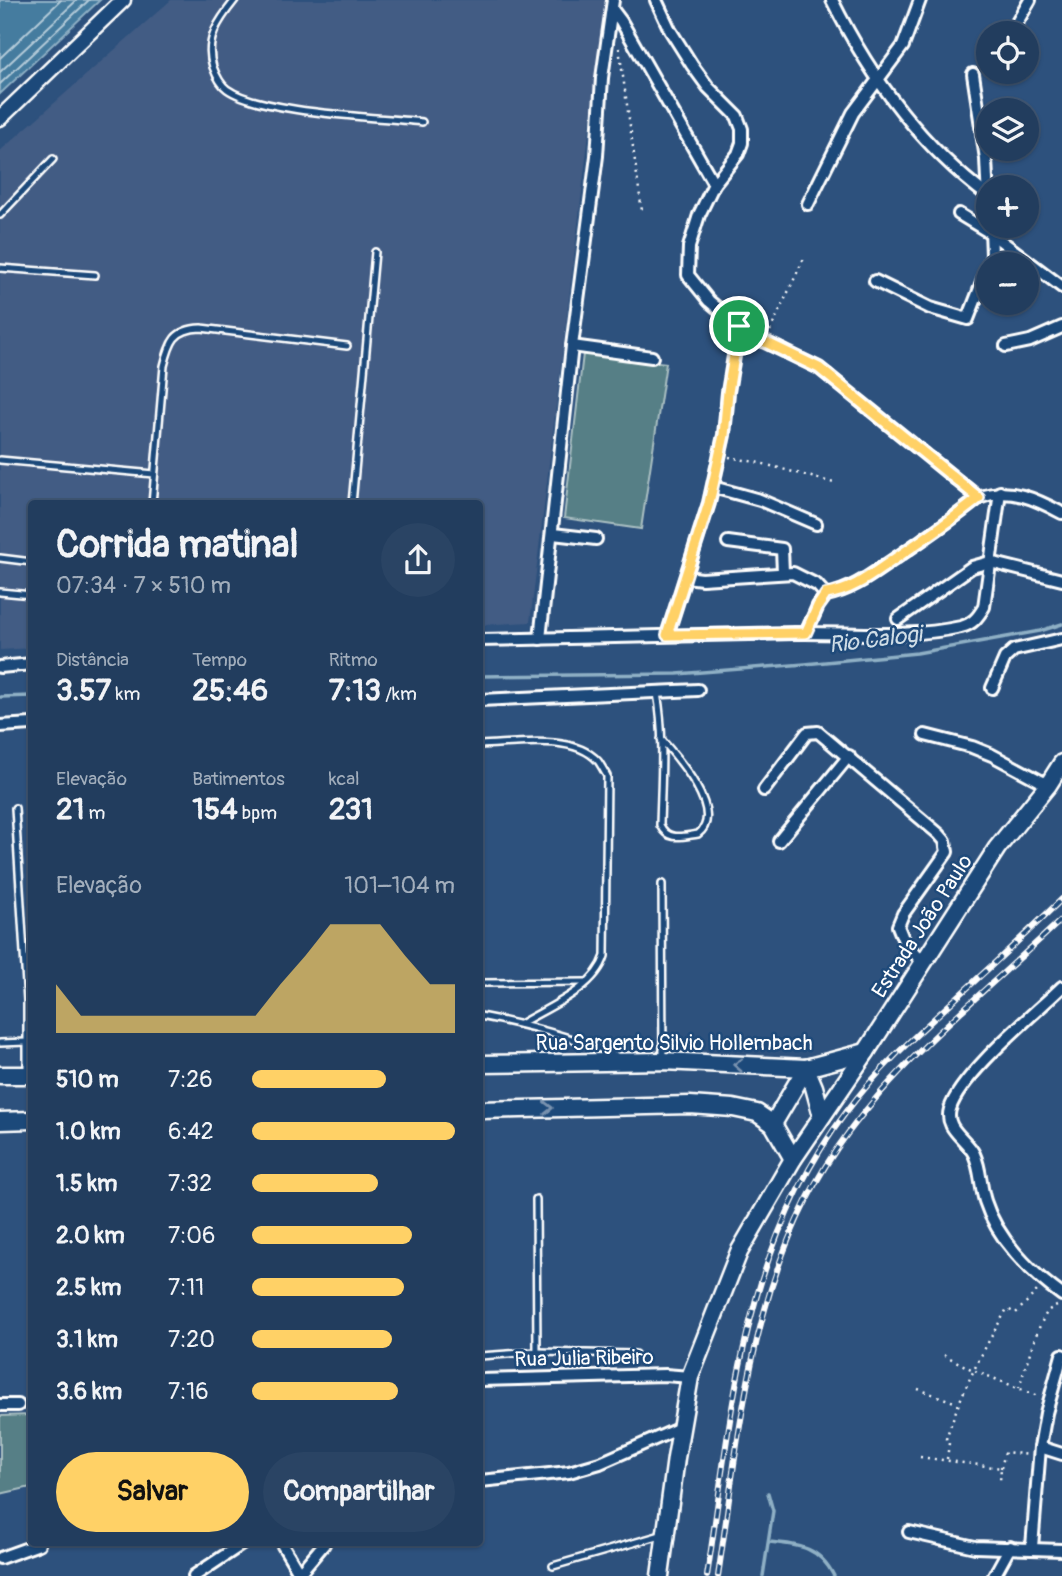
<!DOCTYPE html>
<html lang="pt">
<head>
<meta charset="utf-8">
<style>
  body { margin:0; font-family:Pangolin,sans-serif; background:#2a4464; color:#f1f3f6; height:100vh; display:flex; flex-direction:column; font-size:26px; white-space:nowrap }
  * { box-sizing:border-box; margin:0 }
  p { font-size:23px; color:#a2aebc }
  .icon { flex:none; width:38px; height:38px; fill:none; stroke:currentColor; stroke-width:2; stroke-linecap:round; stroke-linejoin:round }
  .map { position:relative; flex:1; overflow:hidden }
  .sheet { position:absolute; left:28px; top:500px; width:455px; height:1046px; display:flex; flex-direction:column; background:#223d5e; border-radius:7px; box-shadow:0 2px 5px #0004,0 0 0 2px #3f5673 }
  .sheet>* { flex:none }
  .fabs { position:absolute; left:976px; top:21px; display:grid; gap:14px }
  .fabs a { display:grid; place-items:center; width:63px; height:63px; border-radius:50%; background:#223d5e; box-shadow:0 2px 5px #0004,0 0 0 2px #3f5673; font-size:35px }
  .pin { position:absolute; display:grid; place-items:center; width:60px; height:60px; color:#fff; margin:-30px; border:4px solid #fff; border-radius:50%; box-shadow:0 2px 7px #0007 }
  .round { display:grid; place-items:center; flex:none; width:74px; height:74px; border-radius:37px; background:#2a4464 }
  .summary { display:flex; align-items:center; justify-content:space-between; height:119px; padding:0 28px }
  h1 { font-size:38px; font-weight:700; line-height:52px }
  .stats { display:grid; grid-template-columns:repeat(3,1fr); gap:10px; height:119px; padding:7px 28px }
  .stats div { display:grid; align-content:center }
  .stats b { font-size:30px; font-weight:700 }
  .stats small { font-size:19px; font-weight:400 }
  .stats p { font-size:19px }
  .chart { height:196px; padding:14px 28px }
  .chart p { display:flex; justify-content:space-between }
  .chart svg { width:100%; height:126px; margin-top:7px; fill:#ffd166; opacity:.7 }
  .action { display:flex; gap:14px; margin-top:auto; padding:14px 28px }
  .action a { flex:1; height:80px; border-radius:42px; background:#ffd166; color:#111; font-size:28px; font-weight:700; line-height:80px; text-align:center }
  .action a+a { background:#2a4464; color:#f1f3f6 }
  ul { padding:0 28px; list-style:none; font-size:23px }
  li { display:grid; grid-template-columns:112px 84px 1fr; align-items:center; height:52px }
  li i { height:18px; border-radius:9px; background:#ffd166 }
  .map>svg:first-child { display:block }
</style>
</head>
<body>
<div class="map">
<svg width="1062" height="1576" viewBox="0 0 1062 1576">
  <rect width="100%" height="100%" fill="#2d517d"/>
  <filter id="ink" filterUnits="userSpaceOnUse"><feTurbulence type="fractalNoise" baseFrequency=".0143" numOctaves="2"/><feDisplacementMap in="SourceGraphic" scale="14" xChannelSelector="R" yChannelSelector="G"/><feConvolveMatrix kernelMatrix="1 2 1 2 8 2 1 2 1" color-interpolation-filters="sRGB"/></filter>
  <g filter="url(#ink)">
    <polygon fill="#425c84" points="171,0 605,0 530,622 480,625 480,504 32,504 31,648 0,650 0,151"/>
    <g fill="#567f86" stroke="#aabfc2" stroke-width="2">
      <polygon points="583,354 666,363 641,529 564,518"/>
      <polygon points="31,1415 31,1487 0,1494 0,1416"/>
    </g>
    <polygon fill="#447c9f" stroke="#8fb0c5" stroke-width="2" points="0,0 100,0 0,94"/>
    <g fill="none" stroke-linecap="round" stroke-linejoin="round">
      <g stroke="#b4cbd9" stroke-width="2">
        <polyline points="0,58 61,0"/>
        <polyline points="0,72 77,0"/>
        <polyline points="0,84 89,0"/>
      </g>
      <g stroke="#8fb0c5" stroke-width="3.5">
        <polyline points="480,676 677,674 805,664 917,653 1040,631 1062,624"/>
        <polyline points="0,697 32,696"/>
        <path d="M769,1542C799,1545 819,1546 834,1576"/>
        <polyline points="763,1576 773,1511 768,1493"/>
      </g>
      <g stroke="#fff" stroke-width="10">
        <g id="service">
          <path d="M235,0C219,20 204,40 213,67C216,75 220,84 227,89C260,113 378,117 422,122"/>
          <polyline points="0,215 53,159"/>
          <polyline points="0,268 95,275"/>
          <polyline points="0,460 154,474"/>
          <path d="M152,504L164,366C170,342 174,329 201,328L347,346"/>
          <polyline points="352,504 375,252"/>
          <polyline points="0,558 32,562"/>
          <polyline points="0,592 32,595"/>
          <path d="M657,693C665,736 661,782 660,825C668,842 683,836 698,834C726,813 677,757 661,739"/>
          <path d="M480,745C514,744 573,733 598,761C601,765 604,771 607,776L605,956C595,989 548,1007 520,1024"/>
          <polyline points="15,808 27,1001 27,1074"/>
          <polyline points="662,884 663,1060"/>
          <polyline points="480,983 587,982"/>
          <path d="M480,1016C527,1025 572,1036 617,1056"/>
          <polyline points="0,1043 27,1042"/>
          <polyline points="536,1199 537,1352"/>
          <polyline points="480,1356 537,1352 635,1354"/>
          <polyline points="553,1566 661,1535"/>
        </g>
      </g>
      <g stroke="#fff" stroke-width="16">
        <g id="minor">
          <path d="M656,0L670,30L692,65L708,87L737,116L742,129V143L738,154L714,184L699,215L689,247L688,275L709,301L739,326L761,340L819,368L979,498C1009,486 1036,499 1062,513"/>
          <path d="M832,0C869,75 920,145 988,196"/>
          <polyline points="612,9 621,21 714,184"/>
          <polyline points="1011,33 1030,0"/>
          <polyline points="973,74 986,159 988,200"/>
          <polyline points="808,204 853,113 903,46 920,0"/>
          <polyline points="959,214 992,234 1062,287"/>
          <polyline points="989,264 992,256 991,229"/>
          <polyline points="875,281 930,308 968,319 989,265"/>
          <polyline points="572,346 652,357"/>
          <polyline points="1006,346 1030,341 1062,327"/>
          <polyline points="713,487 760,500 816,524"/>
          <polyline points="553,534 596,539"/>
          <polyline points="728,542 782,549 783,572"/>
          <polyline points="686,577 702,579 793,573 817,585 826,595"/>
          <polyline points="898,619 972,567 990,562 1062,580"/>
          <path d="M806,633L818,606L826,595C854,590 876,571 899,556C926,537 953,519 979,498"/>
          <polyline points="667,635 709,503 724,435 728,392 739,326"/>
          <polyline points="540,639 572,346 597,156 602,78 613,0"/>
          <path d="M480,640C585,638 690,635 795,633C850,632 906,639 961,627C973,624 978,617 984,607L1000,492"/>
          <polyline points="0,667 32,664"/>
          <polyline points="992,688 1005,658 1014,650 1062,639"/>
          <polyline points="480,700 698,690"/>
          <polyline points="0,726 32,724"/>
          <polyline points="925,735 972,747 992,755 1048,785"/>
          <polyline points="764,790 807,733 818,732 939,834 945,841 947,852 903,914 898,926 904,941 923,963"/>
          <polyline points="779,841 849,756"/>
          <path d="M1062,987C1034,1014 960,1075 950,1109C944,1129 966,1138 974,1154C981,1169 980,1185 985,1201C997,1239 1030,1272 1062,1295"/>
          <polyline points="480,1380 665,1375 690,1377"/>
          <polyline points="0,1405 18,1405"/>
          <polyline points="1040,1447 1062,1454"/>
          <polyline points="480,1481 569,1472 600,1463 680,1428"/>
          <polyline points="909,1532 975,1547 1062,1550"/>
          <polyline points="282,1544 301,1576"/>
          <polyline points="1032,1547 1040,1447 1046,1413 1062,1355"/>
          <polyline points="0,1558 39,1544"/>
          <polyline points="194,1576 242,1544"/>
          <polyline points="297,1576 324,1544"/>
          <polyline points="994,1576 1010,1547"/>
        </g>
      </g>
      <g stroke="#fff" stroke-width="19">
        <polyline id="tertiary" points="0,118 123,0"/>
      </g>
      <g stroke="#fff" stroke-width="21">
        <g id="secondary">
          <polyline points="480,1064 663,1061 806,1068 866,1052"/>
          <polyline points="806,1068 814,1087 822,1116"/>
          <polyline points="0,1075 32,1075"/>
          <polyline points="480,1110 690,1105 733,1108 757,1113 773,1124 793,1159"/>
          <polyline points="0,1121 32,1120"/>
          <polyline points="773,1124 806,1068"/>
          <polyline points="660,1576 676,1458 690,1377 739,1252 793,1159 866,1052 997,848 1048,785 1062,763"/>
        </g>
      </g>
      <g stroke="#fff" stroke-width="2.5" stroke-dasharray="2 5" stroke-linecap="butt">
        <polyline points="619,48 642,211"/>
        <polyline points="770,331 804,258"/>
        <polyline points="729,457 760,463 834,483"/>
        <polyline points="944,1355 973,1370 1040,1397"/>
        <path d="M1019,1388C1024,1371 1038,1322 1049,1310C1052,1308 1055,1307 1059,1305"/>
        <polyline points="918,1389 957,1403"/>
        <polyline points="920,1457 1001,1468 1000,1481"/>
        <path d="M947,1459L949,1443L946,1439C961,1392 983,1350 1007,1309L1016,1313L1038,1290"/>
        <polyline points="1001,1468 1005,1452 1030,1455"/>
      </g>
      <use href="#service" stroke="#1f4a7a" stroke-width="5"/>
      <use href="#minor" stroke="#1f4a7a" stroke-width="10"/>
      <use href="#tertiary" stroke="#1f4a7a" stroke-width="14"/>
      <use href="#secondary" stroke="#1f4a7a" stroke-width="16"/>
      <g stroke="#fff" stroke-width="6">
        <g id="rail">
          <path d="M707,1576C733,1408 741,1252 847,1111C884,1061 932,1021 977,979C1006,953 1034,926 1062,899"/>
          <path d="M718,1576C741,1424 752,1261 848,1133C908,1052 989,988 1062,919"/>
        </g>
      </g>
      <use href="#rail" stroke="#1f4a7a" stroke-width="3.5" stroke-dasharray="10" stroke-linecap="butt"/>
    </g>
    <defs><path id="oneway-chevron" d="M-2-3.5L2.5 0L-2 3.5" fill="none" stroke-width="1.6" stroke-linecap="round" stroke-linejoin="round" transform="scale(1.75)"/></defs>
    <g stroke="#7992af">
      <use href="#oneway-chevron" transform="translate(738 1065) rotate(-177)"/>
      <use href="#oneway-chevron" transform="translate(548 1108) rotate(-1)"/>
    </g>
  </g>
  <g fill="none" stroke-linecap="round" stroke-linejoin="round" filter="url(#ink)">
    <g stroke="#fff" stroke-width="14">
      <path id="route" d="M739,326L761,340L819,368L979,498C954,519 926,537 899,556C876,571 854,591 826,594L818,606L806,633L667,635L709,503L724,435L728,392Z"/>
    </g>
    <use href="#route" stroke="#ffd166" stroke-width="9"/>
  </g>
  <g text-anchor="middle" stroke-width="5" stroke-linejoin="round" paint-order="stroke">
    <g font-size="21" fill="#fff" stroke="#1f4a7a">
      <text transform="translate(922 926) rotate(-57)" y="7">Estrada João Paulo</text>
      <text x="674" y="1050">Rua Sargento Silvio Hollembach</text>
      <text transform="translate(584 1358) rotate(-1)" y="7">Rua Julia Ribeiro</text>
    </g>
    <g font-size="23" font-style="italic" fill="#d0dee7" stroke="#1f4a7a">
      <text transform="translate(875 639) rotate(-7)" y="8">Rio Calogi</text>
    </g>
  </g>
</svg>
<div class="fabs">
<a><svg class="icon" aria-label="locate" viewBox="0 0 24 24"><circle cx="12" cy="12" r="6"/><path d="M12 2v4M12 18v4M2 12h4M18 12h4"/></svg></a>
<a><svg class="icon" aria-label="layers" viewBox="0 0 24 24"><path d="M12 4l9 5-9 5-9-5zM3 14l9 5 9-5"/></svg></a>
<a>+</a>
<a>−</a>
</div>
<div class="pin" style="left:739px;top:326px;background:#1e9e55"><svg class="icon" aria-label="arrive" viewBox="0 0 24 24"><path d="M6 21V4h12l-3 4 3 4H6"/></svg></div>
<section class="sheet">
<div class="summary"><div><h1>Corrida matinal</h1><p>07:34 · 7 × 510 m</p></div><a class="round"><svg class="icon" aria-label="share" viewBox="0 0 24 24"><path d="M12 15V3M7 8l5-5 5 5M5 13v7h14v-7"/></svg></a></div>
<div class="stats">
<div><p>Distância</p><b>3.57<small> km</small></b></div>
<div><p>Tempo</p><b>25:46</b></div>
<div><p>Ritmo</p><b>7:13<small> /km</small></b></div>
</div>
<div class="stats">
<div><p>Elevação</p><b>21<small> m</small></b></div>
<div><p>Batimentos</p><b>154<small> bpm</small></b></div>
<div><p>kcal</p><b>231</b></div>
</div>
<div class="chart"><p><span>Elevação</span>101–104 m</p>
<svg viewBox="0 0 160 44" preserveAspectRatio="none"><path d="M0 44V27L10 38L20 38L30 38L40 38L50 38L60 38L70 38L80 38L90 27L100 17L110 6L120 6L130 6L140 17L150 27L160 27V44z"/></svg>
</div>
<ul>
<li><b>510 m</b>7:26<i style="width:66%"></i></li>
<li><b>1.0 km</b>6:42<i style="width:100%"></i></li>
<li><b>1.5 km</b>7:32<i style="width:62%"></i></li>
<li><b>2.0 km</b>7:06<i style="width:79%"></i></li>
<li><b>2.5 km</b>7:11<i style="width:75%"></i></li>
<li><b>3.1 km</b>7:20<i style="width:69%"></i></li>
<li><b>3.6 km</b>7:16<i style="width:72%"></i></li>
</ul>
<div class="action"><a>Salvar</a><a>Compartilhar</a></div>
</section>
</div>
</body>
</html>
